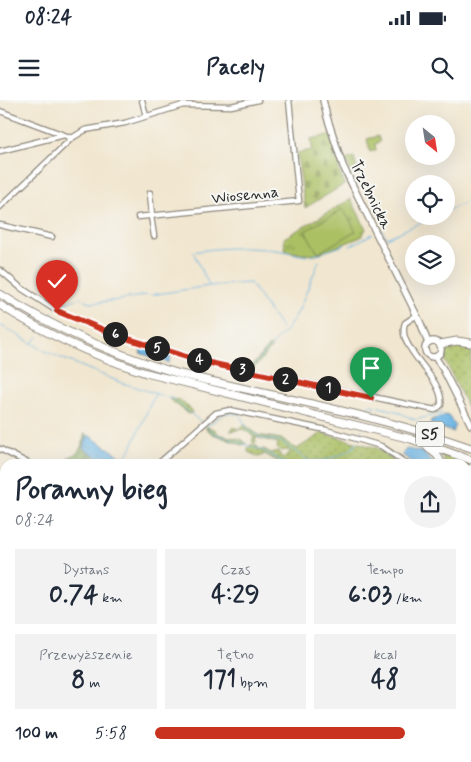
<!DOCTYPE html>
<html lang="pl">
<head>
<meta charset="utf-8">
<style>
  body { margin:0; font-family:Mynerve,sans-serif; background:#f2f2f3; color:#1f2937; height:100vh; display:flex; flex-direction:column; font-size:19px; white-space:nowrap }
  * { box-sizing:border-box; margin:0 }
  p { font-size:16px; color:#747a83 }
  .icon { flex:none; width:28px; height:28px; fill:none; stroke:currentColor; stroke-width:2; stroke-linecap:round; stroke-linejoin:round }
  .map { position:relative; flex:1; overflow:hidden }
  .drawer { position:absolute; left:0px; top:359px; width:471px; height:304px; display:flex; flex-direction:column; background:#fff; border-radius:15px 15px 0 0; box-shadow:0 5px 20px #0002 }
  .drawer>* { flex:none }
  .needle { width:32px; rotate:150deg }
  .controls { position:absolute; left:405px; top:15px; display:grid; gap:10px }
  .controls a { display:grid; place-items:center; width:50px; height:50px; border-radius:50%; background:#fff; box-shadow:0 5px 20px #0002; font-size:25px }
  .pin { position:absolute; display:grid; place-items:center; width:42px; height:42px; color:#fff; margin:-51px -21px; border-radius:50% 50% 50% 0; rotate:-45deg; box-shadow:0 0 5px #0007 }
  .pin .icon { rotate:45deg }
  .km { position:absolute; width:25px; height:25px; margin:-12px; border-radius:50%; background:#222; color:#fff; font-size:14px; line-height:25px; text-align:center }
  .round { display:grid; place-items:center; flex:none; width:52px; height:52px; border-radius:26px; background:#f2f2f3 }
  .summary { display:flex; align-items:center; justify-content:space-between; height:85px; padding:0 15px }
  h1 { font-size:28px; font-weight:800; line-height:38px }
  .figures { display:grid; grid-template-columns:repeat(3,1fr); gap:8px; height:85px; padding:5px 15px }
  .figures div { display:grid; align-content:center; border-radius:0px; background:#f2f2f3; text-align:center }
  .figures b { font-size:25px; font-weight:800 }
  .figures small { font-size:14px; font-weight:400 }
  .figures p { font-size:14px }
  ul { padding:0 15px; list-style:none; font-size:16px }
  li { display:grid; grid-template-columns:80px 60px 1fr; align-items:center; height:38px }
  li i { height:12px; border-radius:6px; background:#c8321e }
  .status { display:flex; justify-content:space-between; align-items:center; height:35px; padding:0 25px; background:#fff; direction:ltr }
  .status svg { height:14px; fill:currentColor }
  header { display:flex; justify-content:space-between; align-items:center; height:65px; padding:0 15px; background:#fff; font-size:22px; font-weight:800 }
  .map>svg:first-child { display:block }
</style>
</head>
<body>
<div class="status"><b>08:24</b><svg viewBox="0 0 49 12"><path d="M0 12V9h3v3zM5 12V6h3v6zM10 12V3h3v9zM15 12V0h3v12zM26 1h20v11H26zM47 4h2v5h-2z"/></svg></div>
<header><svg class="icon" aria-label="menu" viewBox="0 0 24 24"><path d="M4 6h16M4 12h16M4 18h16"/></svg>Pacely<svg class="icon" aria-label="search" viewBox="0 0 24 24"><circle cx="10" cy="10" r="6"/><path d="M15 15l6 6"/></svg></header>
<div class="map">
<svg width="471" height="662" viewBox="0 0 471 662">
  <defs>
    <pattern id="grass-dots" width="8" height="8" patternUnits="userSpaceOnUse" patternTransform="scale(1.25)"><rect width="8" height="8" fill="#abc064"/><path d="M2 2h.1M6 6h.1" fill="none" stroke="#8b9c53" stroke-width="1.8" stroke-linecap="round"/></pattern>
    <pattern id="forest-firs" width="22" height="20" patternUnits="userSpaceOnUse" patternTransform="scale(1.25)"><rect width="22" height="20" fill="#88a65a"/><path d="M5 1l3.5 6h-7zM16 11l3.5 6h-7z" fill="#6f874b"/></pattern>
    <pattern id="cemetery-stones" width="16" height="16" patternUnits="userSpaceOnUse" patternTransform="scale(1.25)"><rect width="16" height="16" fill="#abc064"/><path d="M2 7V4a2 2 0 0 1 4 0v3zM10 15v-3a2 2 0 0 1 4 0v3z" fill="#8b9c53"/></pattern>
    <pattern id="park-tufts" width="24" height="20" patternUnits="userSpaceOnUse" patternTransform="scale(1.25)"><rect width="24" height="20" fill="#abc064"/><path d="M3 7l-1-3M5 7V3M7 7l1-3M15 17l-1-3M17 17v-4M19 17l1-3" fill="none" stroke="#8b9c53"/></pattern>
    <pattern id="water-ripples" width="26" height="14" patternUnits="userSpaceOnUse" patternTransform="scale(1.25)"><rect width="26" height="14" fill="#6ab4e3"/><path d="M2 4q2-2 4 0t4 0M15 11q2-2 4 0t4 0" fill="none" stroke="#5793b8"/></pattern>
  </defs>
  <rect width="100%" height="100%" fill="#f6f6f2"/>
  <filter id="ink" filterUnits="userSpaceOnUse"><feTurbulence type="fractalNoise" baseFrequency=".02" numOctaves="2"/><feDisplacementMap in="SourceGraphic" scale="10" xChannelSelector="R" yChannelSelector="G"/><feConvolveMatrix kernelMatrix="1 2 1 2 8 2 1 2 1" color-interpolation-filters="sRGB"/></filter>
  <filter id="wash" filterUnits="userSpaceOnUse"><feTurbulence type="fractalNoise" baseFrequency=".0096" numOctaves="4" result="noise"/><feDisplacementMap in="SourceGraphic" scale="20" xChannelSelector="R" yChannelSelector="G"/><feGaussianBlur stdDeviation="1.12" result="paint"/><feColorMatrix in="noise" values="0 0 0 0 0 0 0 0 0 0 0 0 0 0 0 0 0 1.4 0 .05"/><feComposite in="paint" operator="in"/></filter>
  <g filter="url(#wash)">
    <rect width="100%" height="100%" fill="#f1e6cf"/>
    <g fill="url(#grass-dots)" stroke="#6b7648">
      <polygon points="354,57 357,70 356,73 352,73 346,60"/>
      <polygon points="269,246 272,247 253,269 250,268"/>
      <polygon points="463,247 471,250 471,315 445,260 448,248"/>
      <polygon points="169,299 180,300 192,310 192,313 189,314"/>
      <polygon points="244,324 258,335 281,339 297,349 322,333 377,348 398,364 277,364 276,362 277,361 265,354 259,357 248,352 248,348 252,344 258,347 259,351 264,349 271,353 278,351 282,358 289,354 290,351 287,350 282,351 277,348 278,343 255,337 256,342 254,343 252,341 254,337 244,329 230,331 234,327 238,329 242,327"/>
      <polygon points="208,327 216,330 218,334 243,340 246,344 242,345 213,334 205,328"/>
      <polygon points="441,353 471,362 471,366 466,367 466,364 445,364"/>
      <polygon points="466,442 471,448 471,467 466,465"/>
    </g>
    <g fill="url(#forest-firs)" stroke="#5a6842">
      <path d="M85,333L87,336L83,348L104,361L105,364H71L68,357C82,354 81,345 85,333Z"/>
      <polygon points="5,470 5,528 3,532 0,532 0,481"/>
      <polygon points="0,609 5,609 5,658 41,658 41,662 0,662"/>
    </g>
    <polygon fill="url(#cemetery-stones)" stroke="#6b7648" points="330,35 340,68 338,69 345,84 305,108 297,53 312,50 311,39"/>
    <polygon fill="url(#park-tufts)" stroke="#6b7648" points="351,99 366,129 361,137 316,155 301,154 285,150 284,138"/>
    <g fill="#abc064" stroke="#6b7648">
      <polygon points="378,36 380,42 375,44 376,50 370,52 367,39"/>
      <polygon points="343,109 356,131 318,153 305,131"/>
    </g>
    <g fill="url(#water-ripples)" stroke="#4a7087">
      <polygon points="142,246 171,256 169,263 140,253"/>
      <polygon points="446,315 449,316 455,326 453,332 430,324 431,320"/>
      <polygon points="88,335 119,355 121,358 120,360 113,358 104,361 83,348"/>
      <polygon points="406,349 423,352 433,364 416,364 402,355"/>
      <polygon points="5,638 5,658 11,658 13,662 0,662 0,641"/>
    </g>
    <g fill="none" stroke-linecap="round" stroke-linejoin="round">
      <g stroke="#6ab4e3" stroke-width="1">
        <polyline points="446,111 471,100"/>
        <polyline points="381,129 387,138 435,116"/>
        <polyline points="350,146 372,134"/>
        <path d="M192,152C220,147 248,147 276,150C286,151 296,155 307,156"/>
        <polyline points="194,154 209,185"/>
        <polyline points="311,156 345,145"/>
        <polyline points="151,195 209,186 250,183 282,229"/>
        <polyline points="80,198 92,203 119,200 147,195"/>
        <polyline points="55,208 59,205 77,199"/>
        <polyline points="50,218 53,212"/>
        <polyline points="0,225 47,252 122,283 173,299 202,323"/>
        <polyline points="32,243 39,236"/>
        <polyline points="250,269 288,228 299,210 319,161"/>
        <polyline points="366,313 368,307 371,305 396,311 415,320 442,313"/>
        <polyline points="206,327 225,313 239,314 249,331 261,338 280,341 309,361 322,361 340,355 353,348 357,342"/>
        <polyline points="208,328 216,334 264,351 286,364"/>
        <polyline points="359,337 362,330"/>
        <polyline points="120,359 128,354 131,348 155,294"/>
        <polyline points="94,364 100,358"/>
        <polyline points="466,459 471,461"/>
        <polyline points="466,490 471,491"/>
        <polyline points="2,547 5,540"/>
        <polyline points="0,621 4,621"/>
        <polyline points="22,658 24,662"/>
      </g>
    </g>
  </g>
  <g filter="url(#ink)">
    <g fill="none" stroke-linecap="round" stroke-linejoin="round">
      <g stroke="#8e887d" stroke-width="7">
        <g id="minor">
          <polyline points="142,0 146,16"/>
          <polyline points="0,11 72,38"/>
          <polyline points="0,51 64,35"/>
          <polyline points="150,93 152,116"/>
          <polyline points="0,107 72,38 85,30 125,23 183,5 231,6 258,0"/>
          <polyline points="151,116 154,136"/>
          <polyline points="138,117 299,101 289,0"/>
          <polyline points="0,125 52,137"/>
          <path d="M0,170L21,188L57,211L116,235L196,260L435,310L441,305C445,278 395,248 405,223L417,215"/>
          <polyline points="0,349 30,364"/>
          <polyline points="158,364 216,313 230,310 326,330 381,346 407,364"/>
          <polyline points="466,438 471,444"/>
          <polyline points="0,441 5,442"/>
          <polyline points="0,544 5,533"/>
          <polyline points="0,548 5,558"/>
        </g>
      </g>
      <g stroke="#8e887d" stroke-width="8">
        <g id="major">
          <polyline points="323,0 327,17 343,66 421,224 428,243"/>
          <circle cx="433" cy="249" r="8"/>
          <polyline points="435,257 443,269 471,325"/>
        </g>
      </g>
      <g stroke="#8e887d" stroke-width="9">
        <g id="highway">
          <path d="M0,194C56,230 116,255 180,274C277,297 377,315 471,348"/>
          <path d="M0,205C46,235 95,256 146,273L411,339L471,360"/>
          <polyline points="440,244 457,241 471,243"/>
          <polyline points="427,347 437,355 442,364"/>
          <polyline points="466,371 471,368"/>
          <polyline points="466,418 471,424"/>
        </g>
      </g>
      <use href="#minor" stroke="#fff" stroke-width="4.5"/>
      <use href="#major" stroke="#fff" stroke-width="5.5"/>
      <use href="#highway" stroke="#fff" stroke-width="7"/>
    </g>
  </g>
  <g fill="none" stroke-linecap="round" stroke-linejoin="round" filter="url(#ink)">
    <g stroke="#fff" stroke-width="10">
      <polyline id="route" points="57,211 116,235 196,260 371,298"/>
    </g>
    <use href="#route" stroke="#c8321e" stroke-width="6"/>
  </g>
  <g text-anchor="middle" stroke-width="4" stroke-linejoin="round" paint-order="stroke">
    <rect fill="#f6f6f2" stroke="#686867" stroke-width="1" x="416" y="321.5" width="28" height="25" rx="4"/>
    <g font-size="15" font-weight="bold" fill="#2b2b2b">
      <text x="430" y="339">S5</text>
    </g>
    <g font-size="16" fill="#2b2b2b" stroke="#f6f6f2">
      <text transform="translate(245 94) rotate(-6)" y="6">Wiosenna</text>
      <text transform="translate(372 94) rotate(64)" y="6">Trzebnicka</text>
    </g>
  </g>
</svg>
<div class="controls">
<a><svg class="needle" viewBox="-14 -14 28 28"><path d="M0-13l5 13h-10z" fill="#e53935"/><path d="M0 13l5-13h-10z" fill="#747a83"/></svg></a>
<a><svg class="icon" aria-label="locate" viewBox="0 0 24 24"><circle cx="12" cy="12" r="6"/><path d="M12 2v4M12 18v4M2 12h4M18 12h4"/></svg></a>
<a><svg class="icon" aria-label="layers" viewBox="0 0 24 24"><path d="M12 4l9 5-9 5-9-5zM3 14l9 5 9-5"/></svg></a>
</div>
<div class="pin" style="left:371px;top:298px;background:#1e9e55"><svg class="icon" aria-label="arrive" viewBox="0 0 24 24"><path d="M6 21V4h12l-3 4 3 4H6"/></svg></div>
<div class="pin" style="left:57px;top:211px;background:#d93025"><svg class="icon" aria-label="check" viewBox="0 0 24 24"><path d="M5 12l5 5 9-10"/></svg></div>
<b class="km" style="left:328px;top:288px">1</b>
<b class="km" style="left:285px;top:279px">2</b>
<b class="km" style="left:242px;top:269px">3</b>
<b class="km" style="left:199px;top:260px">4</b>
<b class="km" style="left:157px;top:248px">5</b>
<b class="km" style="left:115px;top:234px">6</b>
<section class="drawer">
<div class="summary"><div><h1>Poranny bieg</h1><p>08:24</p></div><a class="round"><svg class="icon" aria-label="share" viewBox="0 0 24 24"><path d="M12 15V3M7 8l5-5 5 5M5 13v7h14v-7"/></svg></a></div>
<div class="figures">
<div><p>Dystans</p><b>0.74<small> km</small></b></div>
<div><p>Czas</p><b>4:29</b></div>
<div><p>Tempo</p><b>6:03<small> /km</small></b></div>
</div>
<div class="figures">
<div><p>Przewyższenie</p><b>8<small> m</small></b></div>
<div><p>Tętno</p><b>171<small> bpm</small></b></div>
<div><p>kcal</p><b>48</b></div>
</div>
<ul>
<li><b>100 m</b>5:58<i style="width:83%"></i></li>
</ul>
</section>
</div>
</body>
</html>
